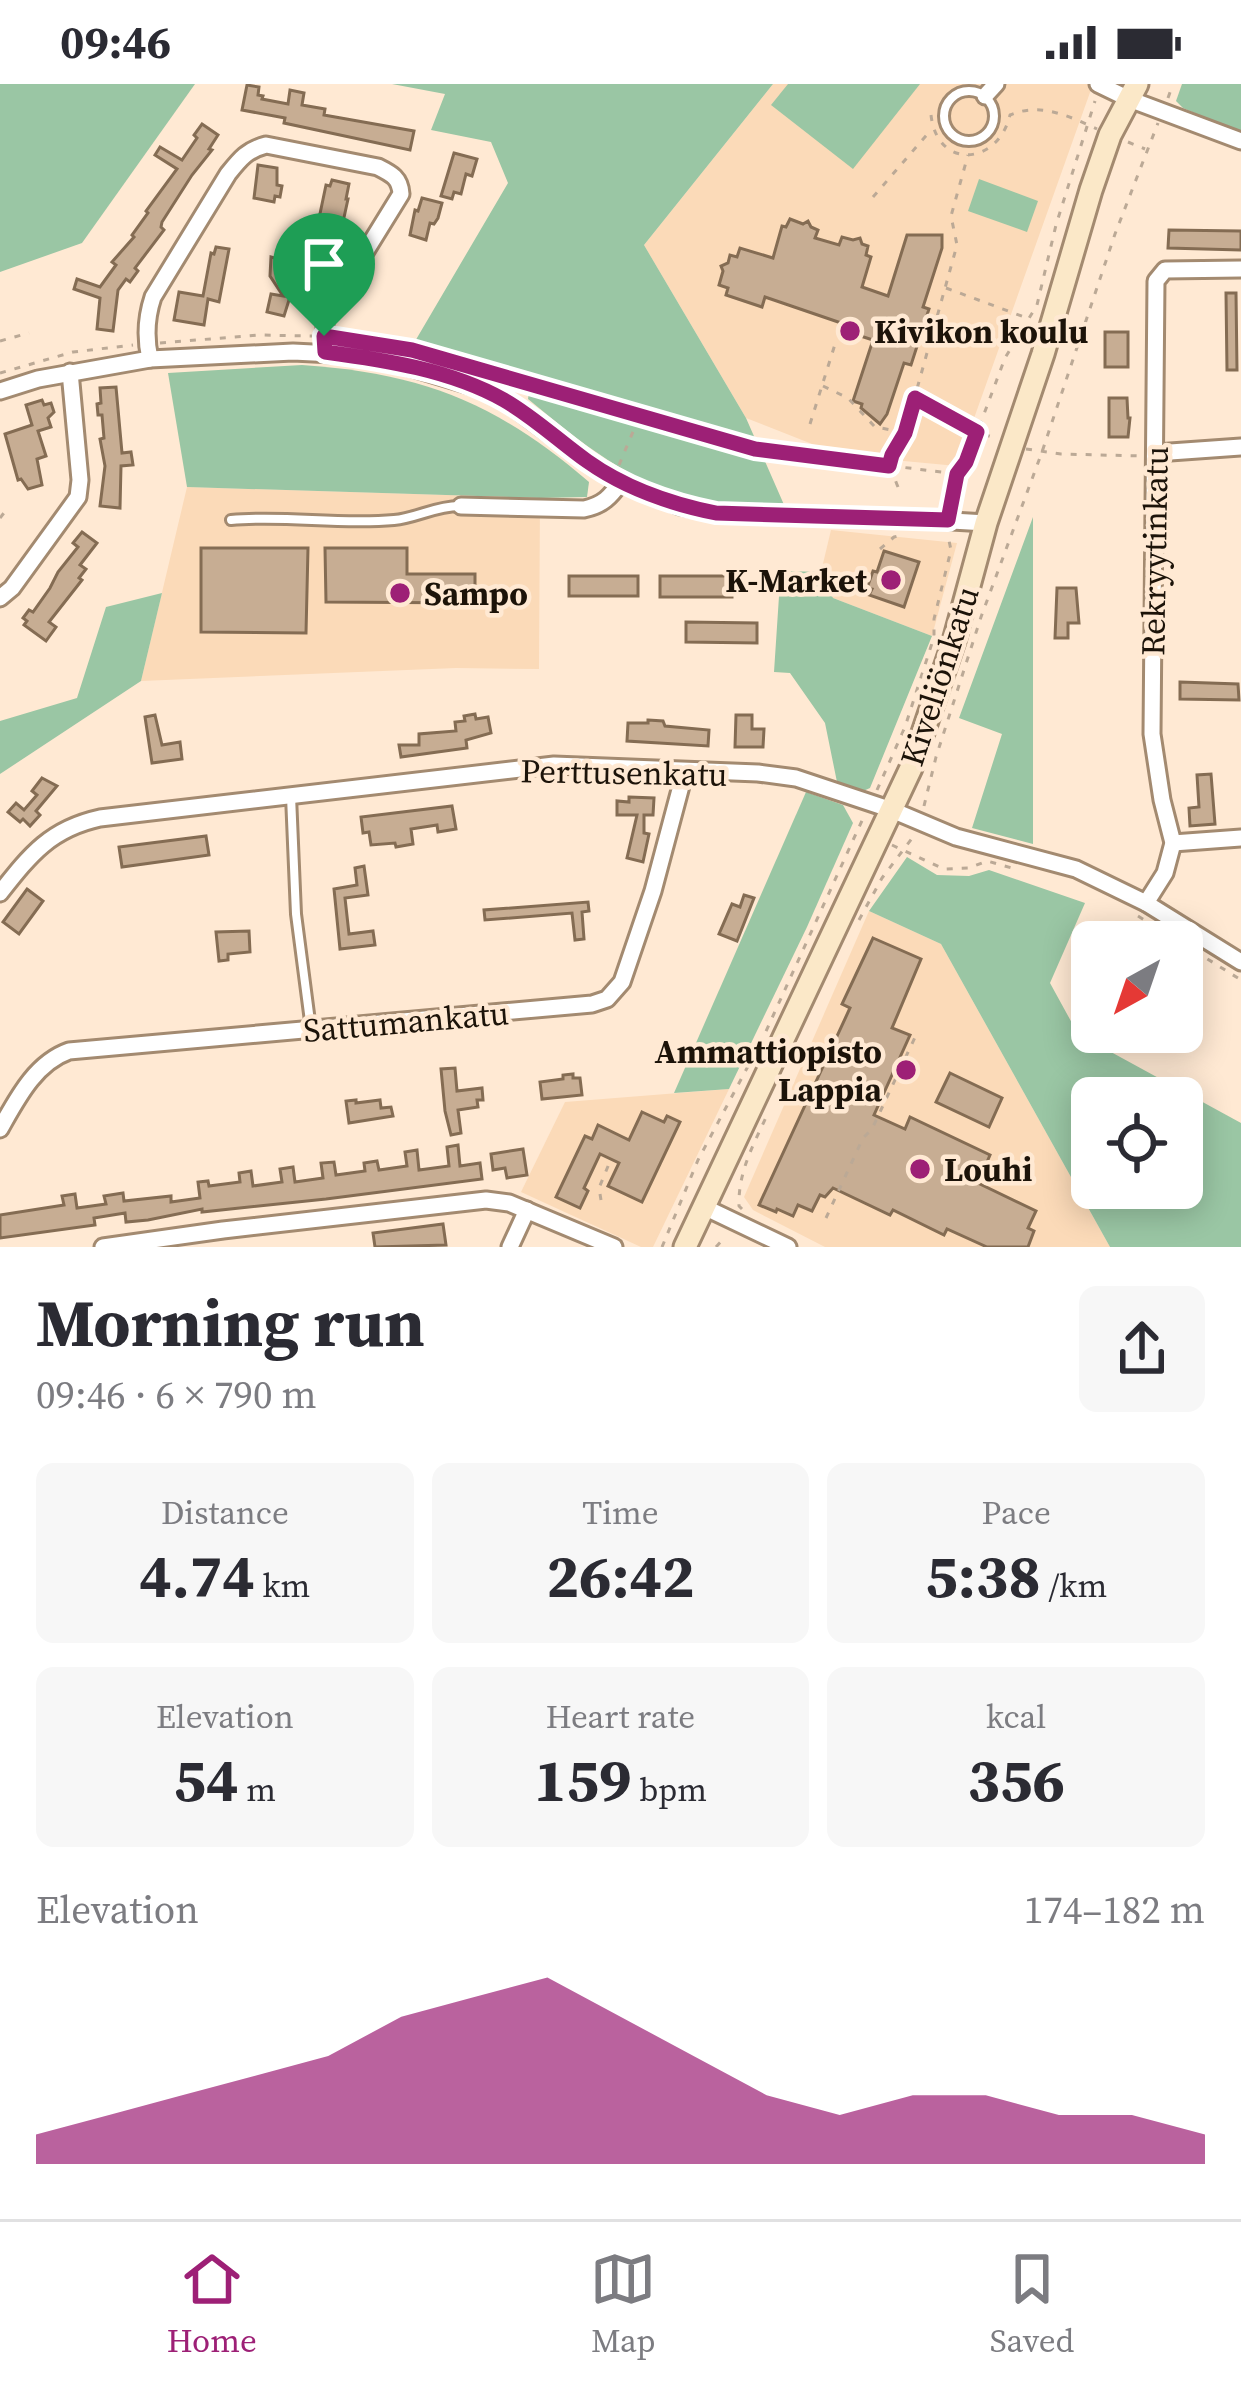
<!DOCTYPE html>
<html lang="en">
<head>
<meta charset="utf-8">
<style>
  body { margin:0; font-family:"Source Serif 4",serif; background:#f7f7f7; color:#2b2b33; height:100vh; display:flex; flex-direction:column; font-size:45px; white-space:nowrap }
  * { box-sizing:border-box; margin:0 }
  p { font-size:39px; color:#7c7c81 }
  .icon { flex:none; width:66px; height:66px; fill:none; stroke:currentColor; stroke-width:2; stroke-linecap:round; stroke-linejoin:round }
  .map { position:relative; height:1163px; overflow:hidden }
  .panel { display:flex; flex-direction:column; background:#fff; flex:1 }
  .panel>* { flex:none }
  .needle { width:78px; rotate:220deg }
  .tools { position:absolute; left:1071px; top:837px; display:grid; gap:24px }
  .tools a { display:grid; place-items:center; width:132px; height:132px; border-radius:18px; background:#fff; box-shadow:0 6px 30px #0003; font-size:60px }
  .pin { position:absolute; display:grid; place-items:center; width:102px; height:102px; color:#fff; margin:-123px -51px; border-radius:50% 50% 50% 0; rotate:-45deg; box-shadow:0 0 12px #0007 }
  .pin .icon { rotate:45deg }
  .round { display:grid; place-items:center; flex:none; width:126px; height:126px; border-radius:18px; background:#f7f7f7 }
  .summary { display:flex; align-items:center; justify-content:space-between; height:204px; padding:0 36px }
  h1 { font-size:66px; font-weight:700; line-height:90px }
  .stats { display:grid; grid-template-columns:repeat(3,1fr); gap:18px; height:204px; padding:12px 36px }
  .stats div { display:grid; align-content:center; border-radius:18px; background:#f7f7f7; text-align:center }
  .stats b { font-size:60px; font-weight:700 }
  .stats small { font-size:33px; font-weight:400 }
  .stats p { font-size:33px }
  .chart { height:336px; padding:24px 36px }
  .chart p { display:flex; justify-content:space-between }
  .chart svg { width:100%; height:216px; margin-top:12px; fill:#9d2076; opacity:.7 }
  .status { display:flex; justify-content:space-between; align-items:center; height:84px; padding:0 60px; background:#fff; direction:ltr }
  .status svg { height:33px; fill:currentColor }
  .dock { display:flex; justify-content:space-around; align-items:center; height:168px; border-top:3px solid #e1e1e2; background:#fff; font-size:33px; color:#7c7c81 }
  .dock a { display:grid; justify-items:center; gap:6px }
  .dock .current { color:#9d2076 }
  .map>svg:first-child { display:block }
</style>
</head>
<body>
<div class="status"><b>09:46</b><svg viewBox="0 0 49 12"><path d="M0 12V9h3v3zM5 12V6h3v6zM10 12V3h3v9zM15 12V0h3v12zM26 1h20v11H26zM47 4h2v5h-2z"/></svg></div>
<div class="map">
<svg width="1241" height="1163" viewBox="0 0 1241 1163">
  <rect width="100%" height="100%" fill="#ffe9d3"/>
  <g fill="#fbdab8">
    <polygon points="773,0 1093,0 957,382 840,371 746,334 644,161"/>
    <polygon points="187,403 540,414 539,585 456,584 141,597"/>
    <polygon points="831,446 957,459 932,552 833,514 821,488"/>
    <polygon points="869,827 941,860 1110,1163 825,1163 753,1126 744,1113"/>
    <polygon points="729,1005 653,1163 641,1163 521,1108 565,1018"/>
  </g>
  <g fill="#9ac6a4" fill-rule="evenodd">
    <polygon points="0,0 195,0 82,159 0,188"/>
    <path d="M392,0H773L644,161L746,334L785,423C757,421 726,422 699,416C632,401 580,358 528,315L529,308L635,341L623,316L414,259L508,99L491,58L431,46L445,10Z"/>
    <polygon points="788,0 920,0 853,85 771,21"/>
    <polygon points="1182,0 1241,0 1241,49 1183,24 1176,17"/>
    <polygon points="979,95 1038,117 1027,148 968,127"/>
    <path d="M302,281C422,289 497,319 589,398L587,413L540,414L187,403L168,289Z"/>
    <polygon points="1033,433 1033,760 972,744 1002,650 959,634"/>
    <polygon points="786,487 821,488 833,514 932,552 870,704 861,708 837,698 825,639 790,589 774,588 780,497"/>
    <polygon points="162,509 141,597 0,690 0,637 77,614 106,523"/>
    <polygon points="806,708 843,721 853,739 807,843 729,1005 674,1009"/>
    <path d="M907,773L937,791L969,792L989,786L1085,819L1050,899L1078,950L1241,1039V1163H1110L941,860L869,827ZM1092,1014H1182V1104H1092Z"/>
  </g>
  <g fill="#c7ad93" stroke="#846c53" stroke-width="3">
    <polygon points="247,1 259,3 258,11 263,12 262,15 288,20 290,6 304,9 302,21 325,25 324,31 414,47 410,66 284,39 285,34 242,26"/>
    <polygon points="202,40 218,51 209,65 212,66 192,91 162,138 161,143 164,146 135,184 138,187 130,198 126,195 118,206 113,247 97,245 100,214 74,205 77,195 100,203 116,181 112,178 134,153 132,151 148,129 146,127 177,85 155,71 160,63 182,76 197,54 194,51"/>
    <polygon points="454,69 477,75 472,92 466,90 461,110 454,108 452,115 441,112"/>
    <polygon points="258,81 277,84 277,101 282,102 280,113 275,112 274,118 254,114"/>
    <polygon points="332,96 349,100 346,115 348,115 343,138 330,135 314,203 294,200 284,232 267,228 271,210 283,212 270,192 271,173 278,175 280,170 303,180 310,143 317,144 326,101 330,102"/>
    <polygon points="422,114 442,119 438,134 434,140 430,139 426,156 410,151 415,126 418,127"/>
    <polygon points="790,135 803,140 808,137 811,143 818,146 815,154 839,161 842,153 853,156 860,154 862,160 868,162 866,171 871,173 862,203 888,212 907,151 942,151 942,164 923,223 929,225 911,281 904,279 887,330 880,340 861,324 862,320 853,317 873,256 845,247 847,241 765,213 762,223 726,211 728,204 719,201 723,187 721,182 728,179 730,171 737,173 740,164 773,174 782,142 786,143"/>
    <polygon points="1169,146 1241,147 1241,166 1168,164"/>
    <polygon points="216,163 229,165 219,218 208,215 204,241 174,236 179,208 203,212 211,169 214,170"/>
    <polygon points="1226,209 1236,209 1237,286 1227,286"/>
    <rect x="1105" y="248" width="23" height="35"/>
    <polygon points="116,303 122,369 131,368 133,381 121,382 120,424 100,422 105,382 100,355 104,354 102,331 98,331 97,320 101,319 100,304"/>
    <polygon points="1109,314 1127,314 1128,334 1130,334 1128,353 1109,353"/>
    <polygon points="42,316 44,321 51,319 54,328 48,334 51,343 38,347 46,372 37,375 42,401 28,405 21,395 18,396 5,350 32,341 26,321"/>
    <polygon points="82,448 97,459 80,481 86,485 79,494 82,496 49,538 56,543 46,557 24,541 27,537 23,534 29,526 33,528 50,504 58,488 78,463 73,459"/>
    <polygon points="201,464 308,464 306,549 201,548"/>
    <polygon points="325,464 407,464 407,490 475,490 475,519 326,518"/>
    <polygon points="884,467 919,478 904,523 869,511 872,505 867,504 873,487 877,488"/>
    <rect x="569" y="492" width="69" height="20"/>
    <rect x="660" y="492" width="72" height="21"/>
    <polygon points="1057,504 1076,504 1079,539 1068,539 1068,554 1055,554"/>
    <polygon points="686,538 757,539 757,559 686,558"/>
    <polygon points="1180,598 1238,600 1239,616 1180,615"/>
    <polygon points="475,630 476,635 488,633 491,649 466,656 467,664 401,673 399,661 419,661 419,650 456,647 455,638 465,637 464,632"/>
    <polygon points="155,631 162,661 180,658 182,675 152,679 145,633"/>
    <polygon points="736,631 752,631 752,645 764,645 763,663 735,663"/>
    <polygon points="648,636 663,637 665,642 709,646 708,662 627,657 628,639 648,639"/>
    <polygon points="1211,690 1215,740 1190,742 1189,724 1199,723 1197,691"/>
    <polygon points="42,694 57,702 36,727 40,731 30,742 23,735 20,738 8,728 16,719 24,726 37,711 32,707"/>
    <polygon points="629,713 654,714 653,731 644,731 644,749 649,750 643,778 627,774 637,731 617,731 617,717 629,718"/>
    <polygon points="452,722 456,745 438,748 437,741 411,745 413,760 396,763 395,759 371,761 369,748 363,749 361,733"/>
    <polygon points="206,752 209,771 122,783 119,763"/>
    <polygon points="364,782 368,811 345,814 349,850 373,847 375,861 340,865 334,805 357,801 355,784"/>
    <polygon points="27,805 43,817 19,850 3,838"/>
    <polygon points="744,811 754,814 737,857 719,850 732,820 740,823"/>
    <polygon points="588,818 589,827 582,828 584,855 575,856 572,829 485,836 484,826"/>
    <polygon points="249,847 250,868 228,870 228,876 219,877 216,848"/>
    <polygon points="873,854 921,875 892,944 910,951 874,1031 905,1045 910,1033 990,1071 978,1099 1036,1127 1028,1144 1034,1147 1028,1163 987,1163 947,1145 944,1151 893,1126 890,1131 833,1104 825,1113 820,1111 812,1127 798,1121 793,1132 777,1125 776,1128 759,1121 850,924 842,920"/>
    <polygon points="455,984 457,1007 482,1004 483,1016 477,1016 478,1023 458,1026 461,1049 451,1051 445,1027 441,985"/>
    <polygon points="950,989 1002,1014 989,1043 936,1018"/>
    <polygon points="573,990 573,994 580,994 582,1011 542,1015 540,998 563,995 563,991"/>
    <polygon points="356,1016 356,1019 380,1016 381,1024 391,1023 393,1032 349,1039 346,1017"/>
    <polygon points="642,1028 664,1038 667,1032 680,1038 642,1118 608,1102 619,1079 600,1070 584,1104 588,1107 580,1124 556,1113 585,1052 592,1055 598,1041 629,1056"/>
    <polygon points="458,1061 460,1082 480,1079 482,1095 326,1115 202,1128 202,1125 148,1136 126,1138 125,1129 94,1134 95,1141 0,1154 0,1131 64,1121 62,1112 75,1110 77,1124 106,1120 104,1112 123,1109 124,1117 171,1112 171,1118 200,1114 198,1098 208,1097 209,1102 240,1098 239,1089 251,1087 253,1102 282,1098 280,1085 293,1083 295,1098 323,1094 321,1079 334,1078 336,1091 365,1087 364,1079 377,1077 379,1086 407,1082 405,1068 417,1066 419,1086 449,1082 447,1063"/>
    <polygon points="523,1065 527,1091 507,1094 505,1084 493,1086 491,1070"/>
    <polygon points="443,1140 446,1161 375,1163 373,1149"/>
  </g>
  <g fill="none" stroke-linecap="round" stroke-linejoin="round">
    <g stroke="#a38a70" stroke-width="14">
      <g id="service">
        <circle cx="969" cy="32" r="25"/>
        <path d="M231,436C285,431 339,441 394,436C416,434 436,422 459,422"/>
        <polyline points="291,712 296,830 311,945"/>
      </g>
    </g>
    <g stroke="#a38a70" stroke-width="21">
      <g id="minor">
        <polyline points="1098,0 1129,15 1241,57"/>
        <polyline points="985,12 996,0"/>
        <path d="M150,275C145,253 146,234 153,213L228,90C240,75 247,66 266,61L378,83C392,90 400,94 401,110L330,225L325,238V268"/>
        <polyline points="0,307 38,295 150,275 293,268 353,271 399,280 479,304 507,318 592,381 621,398 680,422 716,429 918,435 986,439"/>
        <polyline points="1156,369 1241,363"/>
        <path d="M461,422L584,425C603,421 610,413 621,398"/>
        <polyline points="0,514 12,504 78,413 80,396 70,288"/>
        <polyline points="1173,759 1241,754"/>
        <path d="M0,809C30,771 50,745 100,734L554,681L758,689L796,694L892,726L956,753L1076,785L1146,819L1241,878"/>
        <polyline points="1146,819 1165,789 1173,759 1162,716 1152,650 1156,197 1165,186 1241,185"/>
        <path d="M0,1045C17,1015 35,979 69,967L592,920L607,915L622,898L653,807L685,687"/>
        <polyline points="704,1123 788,1163"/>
        <polyline points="103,1163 223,1146 486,1116 509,1119 614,1163"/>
        <polyline points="510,1163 527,1126"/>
      </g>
    </g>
    <g stroke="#a38a70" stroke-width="27">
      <polyline id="secondary" points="685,1163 911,684 954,557 986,439 1043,270 1091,106 1110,51 1137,0"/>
    </g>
    <g stroke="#bba996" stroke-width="3" stroke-dasharray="6 9" stroke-linecap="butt">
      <polyline points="1168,14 1173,0"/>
      <path d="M931,31C937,86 998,82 1010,31C1040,18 1069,32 1097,45"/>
      <polyline points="1128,58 1145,65"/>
      <polyline points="873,113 931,46"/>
      <polyline points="946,204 1027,234"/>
      <polyline points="0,257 29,249"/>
      <polyline points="160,259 259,251 312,252"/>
      <polyline points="381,261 412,266 523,296 755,365 957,390 966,378 1005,274 1037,221 1056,141 1095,17"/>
      <polyline points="0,289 73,268 133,261"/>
      <polyline points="823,302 848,314 875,343 903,348"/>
      <polyline points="918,315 977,348 995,354"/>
      <polyline points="810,340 836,257"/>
      <polyline points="1026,365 1061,370 1142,372"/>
      <polyline points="619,381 640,331"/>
      <path d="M898,403C887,376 891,373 905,348L957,161L951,132L968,71"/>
      <polyline points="951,425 957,393"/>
      <polyline points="0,434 7,425"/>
      <polyline points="880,465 894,453 905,450"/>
      <polyline points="877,706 905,643 934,553 934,535 951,466 948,452"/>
      <polyline points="924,722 936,673 981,533 1042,368 1115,150 1158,39"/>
      <polyline points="892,761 944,785 969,784 987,777 1012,784"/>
      <polyline points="1138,832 1180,858"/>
      <polyline points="859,836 882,794 916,749"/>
      <polyline points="1128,858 1141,834"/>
      <polyline points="1182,859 1241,896"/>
      <polyline points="601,1116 599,1104 611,1075"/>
      <path d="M742,1125L739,1122C738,1087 754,1060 768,1029"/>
      <polyline points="826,1134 863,1054 872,1045 917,949"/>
      <polyline points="662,1163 698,1076 762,956 865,730"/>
      <polyline points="716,1163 726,1152"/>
    </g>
    <use href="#service" stroke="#fff" stroke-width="8"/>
    <use href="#minor" stroke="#fff" stroke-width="15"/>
    <use href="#secondary" stroke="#fbe8c8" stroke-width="21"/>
  </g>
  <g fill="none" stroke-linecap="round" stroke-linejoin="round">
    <g stroke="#fff" stroke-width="24">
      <path id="route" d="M324,252L412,266L755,365L889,382L892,371L905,349L915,314L977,348L966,378L957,390L948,436L716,429C671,420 625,404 587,377C560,358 534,333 504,316C451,286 385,276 325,268Z"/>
    </g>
    <use href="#route" stroke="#9d2076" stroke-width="15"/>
  </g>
  <g fill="#9d2076" stroke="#ffe9d3" stroke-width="4.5">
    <circle cx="850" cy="247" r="12"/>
    <circle cx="891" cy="496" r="12"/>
    <circle cx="400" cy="509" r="12"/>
    <circle cx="906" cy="986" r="12"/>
    <circle cx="920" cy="1085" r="12"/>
  </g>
  <g text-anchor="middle" stroke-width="9" stroke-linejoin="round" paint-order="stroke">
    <g font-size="33" font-weight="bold" fill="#1c1309" stroke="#ffe9d3" text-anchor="start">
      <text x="874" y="259">Kivikon koulu</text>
      <text x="867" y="508" text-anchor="end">K-Market</text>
      <text x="424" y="521">Sampo</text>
      <text x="882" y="979" text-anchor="end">Ammattiopisto<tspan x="882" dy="38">Lappia</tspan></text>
      <text x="944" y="1097">Louhi</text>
    </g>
    <g font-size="33" fill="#1c1309" stroke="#ffe9d3">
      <text transform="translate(1154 467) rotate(-89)" y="12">Rekryytinkatu</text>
      <text transform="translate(939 592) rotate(-72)" y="12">Kiveliönkatu</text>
      <text transform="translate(624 688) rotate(1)" y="12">Perttusenkatu</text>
      <text transform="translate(406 937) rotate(-5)" y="12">Sattumankatu</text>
    </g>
  </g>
</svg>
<div class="tools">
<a><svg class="needle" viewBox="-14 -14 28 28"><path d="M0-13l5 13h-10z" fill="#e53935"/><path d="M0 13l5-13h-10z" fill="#7c7c81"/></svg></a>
<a><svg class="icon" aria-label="locate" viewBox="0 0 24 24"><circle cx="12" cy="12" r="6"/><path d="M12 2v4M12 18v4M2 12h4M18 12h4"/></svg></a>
</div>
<div class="pin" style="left:324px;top:252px;background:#1e9e55"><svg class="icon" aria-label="arrive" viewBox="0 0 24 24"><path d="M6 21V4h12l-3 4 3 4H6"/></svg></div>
</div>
<section class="panel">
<div class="summary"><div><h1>Morning run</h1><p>09:46 · 6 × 790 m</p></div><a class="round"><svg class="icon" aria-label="share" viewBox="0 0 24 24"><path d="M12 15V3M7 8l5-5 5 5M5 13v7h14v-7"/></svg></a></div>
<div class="stats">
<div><p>Distance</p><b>4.74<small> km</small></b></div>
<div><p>Time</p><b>26:42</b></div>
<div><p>Pace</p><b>5:38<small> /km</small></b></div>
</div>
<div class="stats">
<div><p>Elevation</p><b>54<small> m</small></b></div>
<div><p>Heart rate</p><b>159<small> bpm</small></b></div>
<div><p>kcal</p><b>356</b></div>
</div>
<div class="chart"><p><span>Elevation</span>174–182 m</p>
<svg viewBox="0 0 160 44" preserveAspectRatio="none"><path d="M0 44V38L10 34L20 30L30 26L40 22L50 14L60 10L70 6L80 14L90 22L100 30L110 34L120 30L130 30L140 34L150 34L160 38V44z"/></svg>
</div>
</section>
<nav class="dock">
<a class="current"><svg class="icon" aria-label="home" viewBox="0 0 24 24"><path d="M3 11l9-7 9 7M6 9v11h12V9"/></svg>Home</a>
<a><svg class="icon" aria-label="map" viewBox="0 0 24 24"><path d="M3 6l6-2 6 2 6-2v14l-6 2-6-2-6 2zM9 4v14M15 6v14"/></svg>Map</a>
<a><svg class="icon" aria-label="saved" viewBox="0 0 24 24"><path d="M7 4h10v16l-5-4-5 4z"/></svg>Saved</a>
</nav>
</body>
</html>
